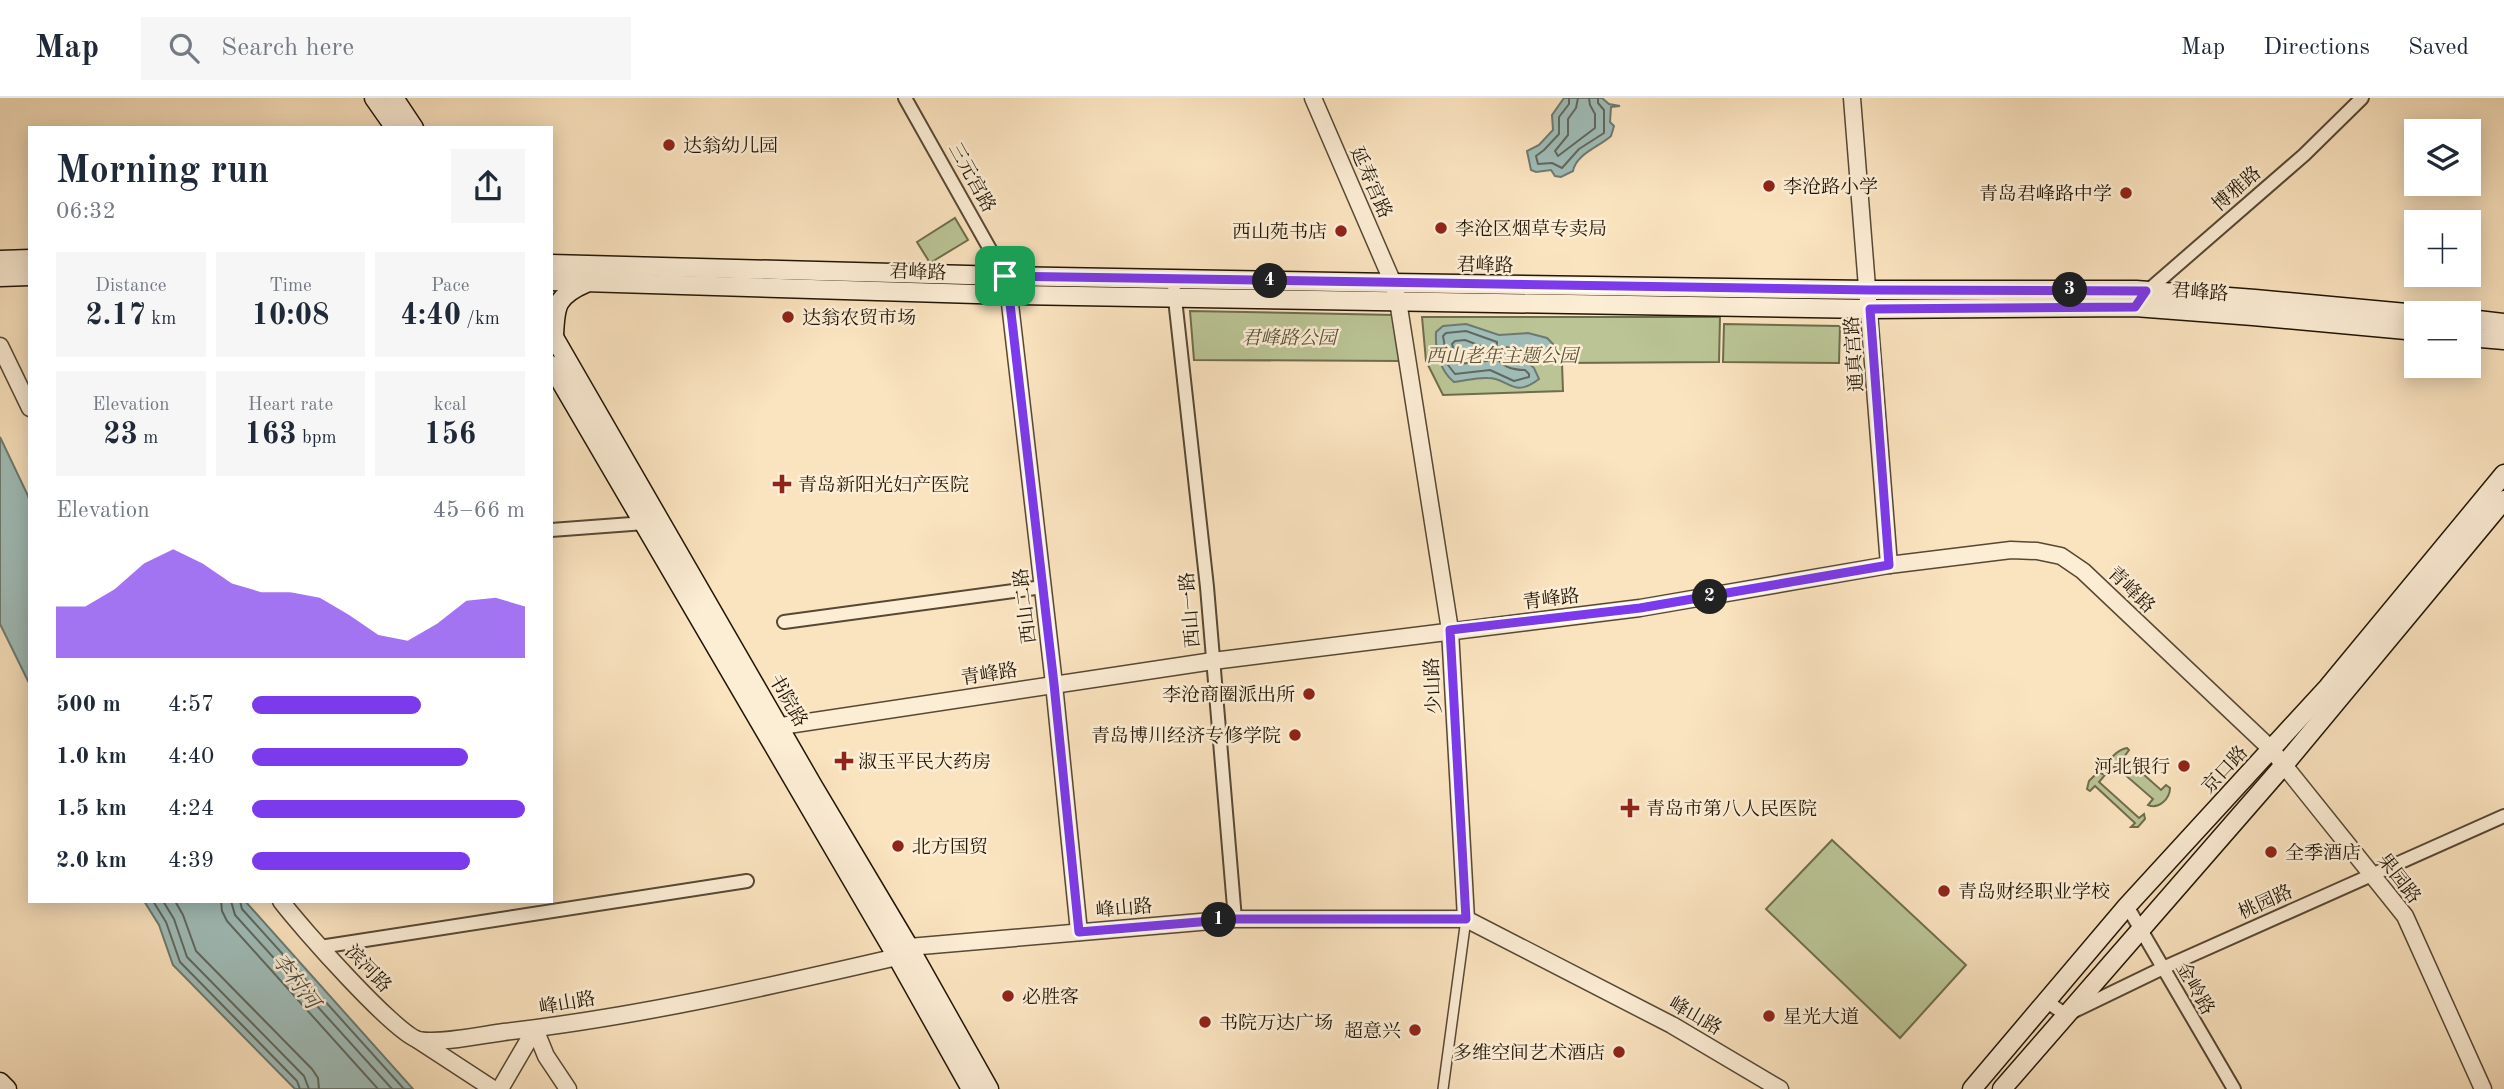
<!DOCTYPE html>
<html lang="en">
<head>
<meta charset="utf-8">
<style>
  body { margin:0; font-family:"Old Standard TT","Noto Serif SC",serif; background:#f6f6f7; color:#1f2937; height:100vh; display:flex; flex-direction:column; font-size:26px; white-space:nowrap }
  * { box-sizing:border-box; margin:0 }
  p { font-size:23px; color:#747a83 }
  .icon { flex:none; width:38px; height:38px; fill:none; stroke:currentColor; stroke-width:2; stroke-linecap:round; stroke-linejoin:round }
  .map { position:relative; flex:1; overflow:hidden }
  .details { position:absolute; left:28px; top:28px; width:525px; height:777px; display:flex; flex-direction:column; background:#fff; border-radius:0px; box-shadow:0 4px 18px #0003 }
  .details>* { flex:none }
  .tools { position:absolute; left:2404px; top:21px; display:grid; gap:14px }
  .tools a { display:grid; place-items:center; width:77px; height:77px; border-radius:0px; background:#fff; box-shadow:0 4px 18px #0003; font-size:35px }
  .pin { position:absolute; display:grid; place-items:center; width:60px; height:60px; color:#fff; margin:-30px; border-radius:14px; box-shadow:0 4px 10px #0006 }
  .km { position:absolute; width:35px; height:35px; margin:-18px; border-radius:50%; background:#222; color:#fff; font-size:19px; line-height:35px; text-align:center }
  .round { display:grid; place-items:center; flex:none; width:74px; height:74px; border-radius:0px; background:#f6f6f7 }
  .head { display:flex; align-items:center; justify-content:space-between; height:119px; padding:0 28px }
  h1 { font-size:38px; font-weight:700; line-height:52px }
  .stats { display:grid; grid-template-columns:repeat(3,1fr); gap:10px; height:119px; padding:7px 28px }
  .stats div { display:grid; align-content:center; border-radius:0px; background:#f6f6f7; text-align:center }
  .stats b { font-size:30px; font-weight:700 }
  .stats small { font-size:19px; font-weight:400 }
  .stats p { font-size:19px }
  .chart { height:196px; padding:14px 28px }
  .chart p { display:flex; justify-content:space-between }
  .chart svg { width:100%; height:126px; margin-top:7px; fill:#7c3aed; opacity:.7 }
  ul { padding:0 28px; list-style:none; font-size:23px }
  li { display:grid; grid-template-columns:112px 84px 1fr; align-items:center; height:52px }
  li i { height:18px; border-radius:9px; background:#7c3aed }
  header { display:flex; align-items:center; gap:42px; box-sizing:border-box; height:98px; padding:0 35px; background:#fff; border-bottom:2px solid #e0e1e3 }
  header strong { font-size:33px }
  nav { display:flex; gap:38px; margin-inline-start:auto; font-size:24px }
  .search { width:490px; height:63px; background:#f6f6f7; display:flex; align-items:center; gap:18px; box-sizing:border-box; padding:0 24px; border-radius:0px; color:#747a83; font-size:26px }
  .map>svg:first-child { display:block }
</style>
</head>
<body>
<header>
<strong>Map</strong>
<div class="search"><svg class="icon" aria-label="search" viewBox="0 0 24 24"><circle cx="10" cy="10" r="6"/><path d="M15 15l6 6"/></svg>Search here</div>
<nav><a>Map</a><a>Directions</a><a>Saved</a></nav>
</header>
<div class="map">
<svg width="2504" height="991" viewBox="0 0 2504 991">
  <rect width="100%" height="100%" fill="#fae3bf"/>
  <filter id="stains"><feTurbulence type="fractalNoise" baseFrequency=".00286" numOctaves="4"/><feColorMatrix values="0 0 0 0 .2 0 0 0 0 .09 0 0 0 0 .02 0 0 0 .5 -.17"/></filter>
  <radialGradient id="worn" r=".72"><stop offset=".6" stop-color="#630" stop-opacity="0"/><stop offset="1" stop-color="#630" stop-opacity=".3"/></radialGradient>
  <g fill="#bac495" stroke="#6e6c4d" stroke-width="2">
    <polygon points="955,120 968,142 930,165 917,144"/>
    <polygon points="1190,213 1395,217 1402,263 1194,262"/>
    <polygon points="1422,219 1720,219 1719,264 1562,265 1563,293 1443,297 1426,263"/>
    <polygon points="1724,226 1840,228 1839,265 1723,264"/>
    <path d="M2127,650L2129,652L2124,659L2161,692L2166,687L2170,690C2170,701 2158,712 2148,707L2153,701L2115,668L2110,673L2107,671C2108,661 2117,652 2127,650Z"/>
    <polygon points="2098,674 2105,677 2099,684 2139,720 2144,716 2145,721 2138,729 2131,729 2135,725 2095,688 2090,693 2087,691 2089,683"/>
    <polygon points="1832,742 1966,867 1900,940 1766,811"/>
  </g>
  <g fill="#a0bdb9" stroke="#6d7a71" stroke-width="2">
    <path d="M1564,0H1602L1609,6L1620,8L1611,9L1610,24L1614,28L1611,38C1599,49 1576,56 1573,73L1561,79L1555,78L1551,72L1536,74L1531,72L1527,53L1539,47L1553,32L1552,17Z"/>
    <path d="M1466,226L1499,237L1528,235L1547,240L1556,249C1545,266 1522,254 1507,249L1503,253C1510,264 1515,264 1526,263L1534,270L1539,281C1513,301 1509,280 1488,280C1477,279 1465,283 1454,284C1440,273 1435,253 1436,234L1443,228Z"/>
    <polygon points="0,339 30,402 30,587 0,526"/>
    <polygon points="144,803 245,803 413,991 295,991 173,867 159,827"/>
  </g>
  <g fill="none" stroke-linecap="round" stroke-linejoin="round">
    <g stroke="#60695f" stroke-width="2">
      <polyline points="1569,0 1569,6 1559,19 1559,36 1544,52 1536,58 1538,66 1552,65 1562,70 1579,51 1604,35 1604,12 1598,5 1598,0"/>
      <polyline points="1578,0 1576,10 1568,21 1568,37 1555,53 1558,58 1595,30 1595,16 1590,7 1589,0"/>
      <path d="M1466,233L1497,244C1497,248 1495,252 1496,255C1498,269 1514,272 1525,272L1529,276V279L1514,283L1490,272L1455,276L1448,267L1443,238L1446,235Z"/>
      <polygon points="1465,242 1486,250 1487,263 1458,266 1452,246 1455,243"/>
      <polyline points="153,803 166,824 180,864 297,983 300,991"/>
      <polyline points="163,803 174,821 187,859 304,978 309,991"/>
      <polyline points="175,803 183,817 196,853 312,971 318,980 319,991"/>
      <polyline points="221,803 222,813 227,823 378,991"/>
      <polyline points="231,803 235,817 392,991"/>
      <polyline points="240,803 242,811 404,991"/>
    </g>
    <g stroke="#574834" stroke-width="12">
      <polyline id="pedestrian" points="1443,991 1466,821"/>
    </g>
    <g stroke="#574834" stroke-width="16">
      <g id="minor">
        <polyline points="905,0 1005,178"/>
        <polyline points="1174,192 1207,489 1235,821"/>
        <polyline points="2144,196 2304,57 2362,0"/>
        <polyline points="551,432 645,425"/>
        <polyline points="784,524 1043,489"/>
        <polyline points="2127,808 2234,991"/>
        <polyline points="320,849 747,783"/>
        <polyline points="2046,903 2066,917 2163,870 2504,718"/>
      </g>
    </g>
    <g stroke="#574834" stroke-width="19">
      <g id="tertiary">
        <polyline points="1313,0 1393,185 1398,203 1450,532 1466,821"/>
        <polyline points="1852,0 1889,467"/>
        <polyline points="1005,178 1009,197 1054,586 1079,834"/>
        <polyline points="0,248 30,310"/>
        <polyline points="768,630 1213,563 1640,510 1889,467 2011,452 2037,453 2061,458 2083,473 2271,651 2405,818 2483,991"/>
        <path d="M281,803C299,827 396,937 419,942C440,946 482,937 504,934C637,919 767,889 897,859L909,849L1235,821H1466L1672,927L1780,991"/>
        <polyline points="535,931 546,958 568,991"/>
        <polyline points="418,942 493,991"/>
        <polyline points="500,991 535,931"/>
      </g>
    </g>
    <g stroke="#211505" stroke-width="21">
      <g id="secondary">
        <polyline points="374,0 395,30"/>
        <polyline points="394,0 414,30"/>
        <polyline points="0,162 30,161"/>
        <polyline points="551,166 1005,178 1393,185 1869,192 2136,192 2255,201 2417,216"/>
        <polyline points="0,179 30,178"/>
        <polyline points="551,183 1009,197 1870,211 2135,209 2253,218 2417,233"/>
        <polyline points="2469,221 2504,225"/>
        <polyline points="551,234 813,688 909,849 989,991"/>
        <path d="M554,239C555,208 556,198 586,185"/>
        <polyline points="2469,239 2504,242"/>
        <polyline points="551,267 897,859 971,991"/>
        <polyline points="0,984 7,991"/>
        <polyline points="1972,991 2127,808 2328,589 2504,376"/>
        <polyline points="2002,991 2284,667 2504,402"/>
      </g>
    </g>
    <use href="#pedestrian" stroke="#fcedd5" stroke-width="9"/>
    <use href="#minor" stroke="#fcedd5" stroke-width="12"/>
    <use href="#tertiary" stroke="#fcedd5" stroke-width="16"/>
    <use href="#secondary" stroke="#fcedd5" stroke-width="18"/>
  </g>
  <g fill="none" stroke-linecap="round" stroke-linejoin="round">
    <g stroke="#fff" stroke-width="14">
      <polygon id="route" points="1005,178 1869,192 2146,193 2135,209 1870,211 1889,467 1640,510 1450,532 1466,821 1235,821 1079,834 1054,586 1009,197"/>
    </g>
    <use href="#route" stroke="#7c3aed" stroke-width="9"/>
  </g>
  <g fill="#8f2418" stroke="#fcedd5" stroke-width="2.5">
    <circle cx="669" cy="47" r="7"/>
    <circle cx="1769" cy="88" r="7"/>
    <circle cx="2126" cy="95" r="7"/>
    <circle cx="1441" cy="130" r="7"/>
    <circle cx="1341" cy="133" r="7"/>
    <circle cx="788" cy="219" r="7"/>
    <path d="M778.5 375.5h7v7h7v7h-7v7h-7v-7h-7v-7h7z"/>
    <circle cx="1309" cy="596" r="7"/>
    <circle cx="1295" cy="637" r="7"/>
    <path d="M840.5 652.5h7v7h7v7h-7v7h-7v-7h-7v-7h7z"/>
    <circle cx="2184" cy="668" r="7"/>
    <path d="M1626.5 699.5h7v7h7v7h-7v7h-7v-7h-7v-7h7z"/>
    <circle cx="898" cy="748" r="7"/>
    <circle cx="2271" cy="754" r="7"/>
    <circle cx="1944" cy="793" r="7"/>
    <circle cx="1008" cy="898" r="7"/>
    <circle cx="1769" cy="918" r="7"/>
    <circle cx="1205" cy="924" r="7"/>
    <circle cx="1415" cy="932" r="7"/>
    <circle cx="1619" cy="954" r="7"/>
  </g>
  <g text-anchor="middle" stroke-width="5" stroke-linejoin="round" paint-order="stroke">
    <g font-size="19" fill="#211505" stroke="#fcedd5" text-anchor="start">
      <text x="683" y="54">达翁幼儿园</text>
      <text x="1783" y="95">李沧路小学</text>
      <text x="2112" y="102" text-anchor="end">青岛君峰路中学</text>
      <text x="1455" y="137">李沧区烟草专卖局</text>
      <text x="1327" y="140" text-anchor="end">西山苑书店</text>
      <text x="802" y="226">达翁农贸市场</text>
      <text x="798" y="393">青岛新阳光妇产医院</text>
      <text x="1295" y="603" text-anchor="end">李沧商圈派出所</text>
      <text x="1281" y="644" text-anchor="end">青岛博川经济专修学院</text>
      <text x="858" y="670">淑玉平民大药房</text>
      <text x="2170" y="675" text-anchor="end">河北银行</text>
      <text x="1646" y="717">青岛市第八人民医院</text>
      <text x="912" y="755">北方国贸</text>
      <text x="2285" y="761">全季酒店</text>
      <text x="1958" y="800">青岛财经职业学校</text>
      <text x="1022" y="905">必胜客</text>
      <text x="1783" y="925">星光大道</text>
      <text x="1219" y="931">书院万达广场</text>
      <text x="1401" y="939" text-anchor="end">超意兴</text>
      <text x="1605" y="961" text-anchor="end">多维空间艺术酒店</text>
    </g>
    <g font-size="19" fill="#211505" stroke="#fcedd5">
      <text transform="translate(973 79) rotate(61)" y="7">三元宫路</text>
      <text transform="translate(1372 84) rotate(66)" y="7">延寿宫路</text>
      <text transform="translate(2236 90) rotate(-41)" y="7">博雅路</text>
      <text transform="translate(1485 166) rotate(1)" y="7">君峰路</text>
      <text transform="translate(918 173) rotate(2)" y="7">君峰路</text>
      <text transform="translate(2200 193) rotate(4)" y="7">君峰路</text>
      <text transform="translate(1853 256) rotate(-94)" y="7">通真宫路</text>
      <text transform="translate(2132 491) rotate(44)" y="7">青峰路</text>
      <text transform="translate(1551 500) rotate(-7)" y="7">青峰路</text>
      <text transform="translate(1024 508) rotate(-97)" y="7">西山二路</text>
      <text transform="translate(1189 512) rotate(-95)" y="7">西山一路</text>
      <text transform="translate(989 575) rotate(-9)" y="7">青峰路</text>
      <text transform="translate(1432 588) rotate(-93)" y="7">少山路</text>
      <text transform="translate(789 602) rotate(60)" y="7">书院路</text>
      <text transform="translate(2224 671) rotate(-47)" y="7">京口路</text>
      <text transform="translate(2400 780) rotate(52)" y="7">果园路</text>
      <text transform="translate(2265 803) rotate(-24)" y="7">桃园路</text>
      <text transform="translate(1124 809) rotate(-5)" y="7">峰山路</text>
      <text transform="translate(369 870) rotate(46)" y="7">滨河路</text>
      <text transform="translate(2196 890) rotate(60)" y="7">金岭路</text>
      <text transform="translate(567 904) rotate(-10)" y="7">峰山路</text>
      <text transform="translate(1696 917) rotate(30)" y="7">峰山路</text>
    </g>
    <g font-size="19" font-style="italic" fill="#575237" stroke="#fcedd5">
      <text x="1289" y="246">君峰路公园</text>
      <text x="1502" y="264">西山老年主题公园</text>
    </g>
    <g font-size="21" font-style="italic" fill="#4d5044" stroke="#fcedd5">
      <text transform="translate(296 883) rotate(53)" y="7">李村河</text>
    </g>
  </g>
  <rect width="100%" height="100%" filter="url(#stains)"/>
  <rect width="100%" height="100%" fill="url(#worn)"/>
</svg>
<div class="tools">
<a><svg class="icon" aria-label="layers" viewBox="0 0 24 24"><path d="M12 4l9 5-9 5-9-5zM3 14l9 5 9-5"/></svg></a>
<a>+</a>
<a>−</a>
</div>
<div class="pin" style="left:1005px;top:178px;background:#1e9e55"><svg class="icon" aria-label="arrive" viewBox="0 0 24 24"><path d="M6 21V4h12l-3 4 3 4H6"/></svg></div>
<b class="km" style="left:1219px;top:822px">1</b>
<b class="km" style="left:1710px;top:499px">2</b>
<b class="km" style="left:2070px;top:192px">3</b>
<b class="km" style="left:1270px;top:183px">4</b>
<section class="details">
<div class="head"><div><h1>Morning run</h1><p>06:32</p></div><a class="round"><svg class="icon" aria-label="share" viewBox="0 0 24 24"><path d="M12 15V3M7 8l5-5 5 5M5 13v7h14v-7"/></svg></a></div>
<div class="stats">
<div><p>Distance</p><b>2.17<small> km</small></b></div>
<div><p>Time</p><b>10:08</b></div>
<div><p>Pace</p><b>4:40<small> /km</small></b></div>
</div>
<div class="stats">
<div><p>Elevation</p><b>23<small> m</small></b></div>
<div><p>Heart rate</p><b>163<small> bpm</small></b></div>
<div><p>kcal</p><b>156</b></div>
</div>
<div class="chart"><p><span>Elevation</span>45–66 m</p>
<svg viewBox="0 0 160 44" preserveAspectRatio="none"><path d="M0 44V26L10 26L20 20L30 11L40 6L50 11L60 18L70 21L80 21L90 23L100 29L110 36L120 38L130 32L140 24L150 23L160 26V44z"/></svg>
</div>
<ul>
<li><b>500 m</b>4:57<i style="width:62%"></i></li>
<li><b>1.0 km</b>4:40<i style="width:79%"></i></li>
<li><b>1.5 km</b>4:24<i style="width:100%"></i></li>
<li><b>2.0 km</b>4:39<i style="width:80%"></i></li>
</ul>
</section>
</div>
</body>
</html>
